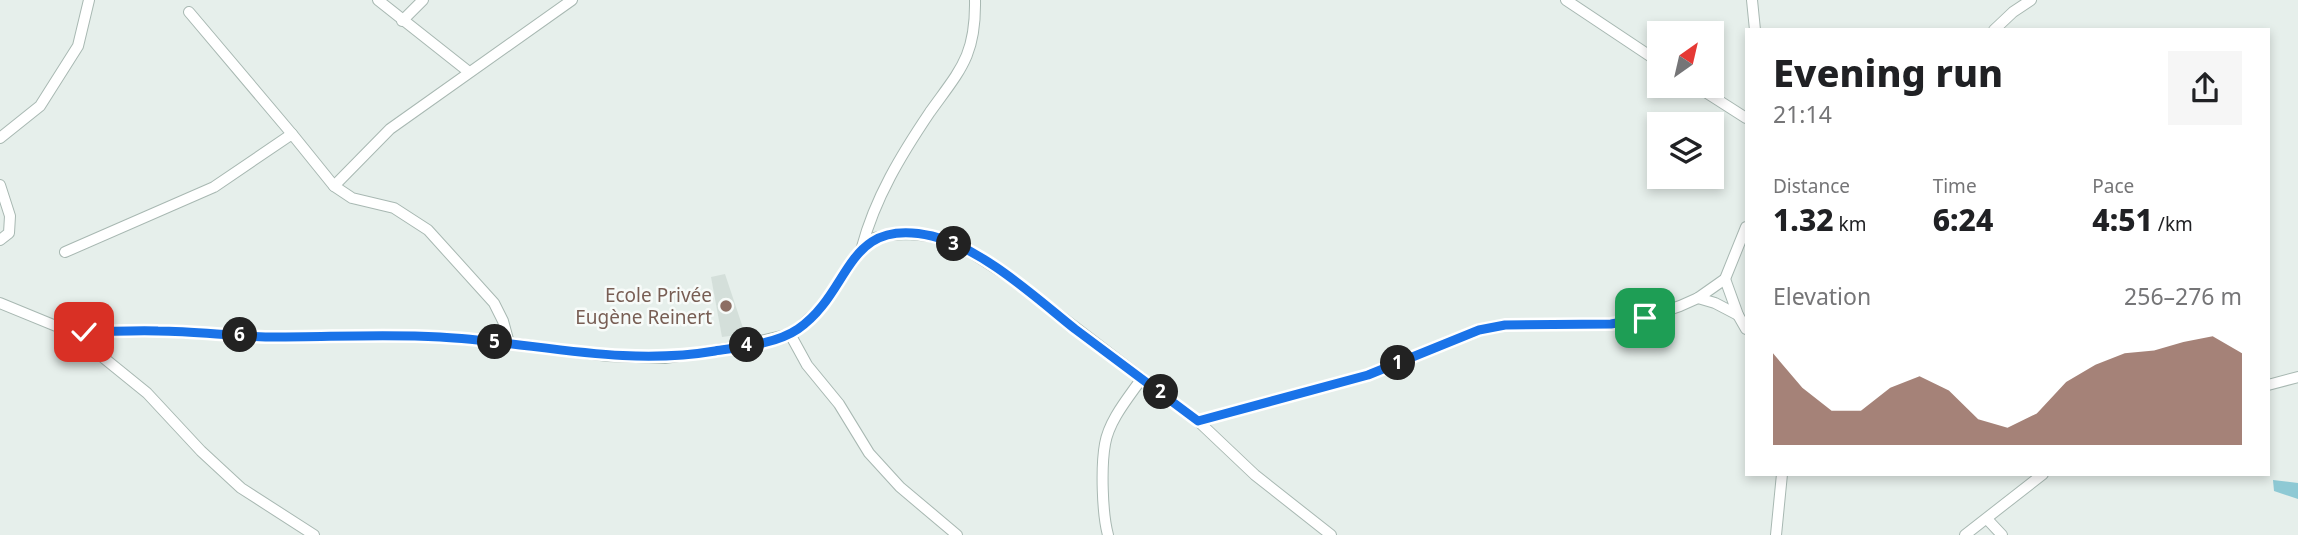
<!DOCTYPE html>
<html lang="en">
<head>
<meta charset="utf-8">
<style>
  body { margin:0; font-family:"Noto Sans",sans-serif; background:#f6f6f6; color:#202124; height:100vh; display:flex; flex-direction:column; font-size:26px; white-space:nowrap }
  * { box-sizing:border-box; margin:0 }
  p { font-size:23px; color:#757577 }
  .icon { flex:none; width:38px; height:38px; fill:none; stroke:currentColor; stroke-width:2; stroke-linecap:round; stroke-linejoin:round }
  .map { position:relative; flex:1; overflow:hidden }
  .details { position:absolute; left:1745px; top:28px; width:525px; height:448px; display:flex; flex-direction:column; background:#fff; border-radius:0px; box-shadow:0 4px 10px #0003 }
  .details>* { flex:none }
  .needle { width:46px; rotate:34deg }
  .buttons { position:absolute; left:1647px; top:21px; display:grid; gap:14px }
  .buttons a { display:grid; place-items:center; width:77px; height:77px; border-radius:0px; background:#fff; box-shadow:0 4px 10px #0003; font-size:35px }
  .pin { position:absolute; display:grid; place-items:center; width:60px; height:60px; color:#fff; margin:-30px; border-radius:14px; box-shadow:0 4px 10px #0006 }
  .km { position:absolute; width:35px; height:35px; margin:-18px; border-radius:50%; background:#222; color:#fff; font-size:19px; line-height:35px; text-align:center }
  .round { display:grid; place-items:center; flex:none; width:74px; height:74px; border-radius:0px; background:#f6f6f6 }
  .overview { display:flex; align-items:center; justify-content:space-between; height:119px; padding:0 28px }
  h1 { font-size:38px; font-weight:800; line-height:52px }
  .metrics { display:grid; grid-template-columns:repeat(3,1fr); gap:10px; height:119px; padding:7px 28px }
  .metrics div { display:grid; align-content:center }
  .metrics b { font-size:30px; font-weight:800 }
  .metrics small { font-size:19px; font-weight:400 }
  .metrics p { font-size:19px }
  .chart { height:196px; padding:14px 28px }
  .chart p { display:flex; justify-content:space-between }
  .chart svg { width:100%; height:126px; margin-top:7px; fill:#7f4e3f; opacity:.7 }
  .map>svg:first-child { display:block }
</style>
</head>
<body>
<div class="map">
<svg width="2298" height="535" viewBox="0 0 2298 535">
  <rect width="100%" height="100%" fill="#e6efeb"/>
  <polygon fill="#d4dfda" points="725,274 745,334 722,337 711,277"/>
  <polygon fill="#8ec9d4" points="2273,480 2298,483 2298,499 2274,491"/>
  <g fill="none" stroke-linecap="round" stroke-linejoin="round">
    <g stroke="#a8b8b2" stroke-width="12">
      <g id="minor">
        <polyline points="378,0 469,72"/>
        <polyline points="1566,0 1659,62"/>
        <polyline points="1752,0 1755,30"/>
        <polyline points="189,12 292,134"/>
        <polyline points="402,21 423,0"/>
        <polyline points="1994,30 2013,12 2031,0"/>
        <polyline points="1696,86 1746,118"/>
        <polyline points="0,138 40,106 78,46 89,0"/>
        <polyline points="0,185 10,216 9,233 0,240"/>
        <path d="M862,247C875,198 901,155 930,112C960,70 976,56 975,0"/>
        <polyline points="65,252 214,187 292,134 334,186"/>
        <polyline points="1725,279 1738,315 1746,329"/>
        <polyline points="1698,298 1715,303 1738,315"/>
        <polyline points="0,303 73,333 160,331 270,337 395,335 440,337 509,343 608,356 665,358 731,348 790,334 800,327 822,307 862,248 874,238 887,235 908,234 931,236 959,245 1008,276 1198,421 1255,475 1331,535"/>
        <polyline points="73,333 147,393 201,451 241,488 314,535"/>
        <polyline points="790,334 807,365 839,404 869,453 900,487 957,535"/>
        <polyline points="509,343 503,321 494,303 428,230 394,208 352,198 334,186 390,129 572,0"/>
        <polyline points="2268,385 2298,377"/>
        <polyline points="1198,421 1368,375 1479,330 1505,325 1611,324 1645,318 1680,306 1698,298 1725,279 1746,227"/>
        <polyline points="1987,519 2002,535"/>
        <path d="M1108,535C1102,513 1101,466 1105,444C1109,420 1129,397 1142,378"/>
        <polyline points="1776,535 1782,474"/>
        <polyline points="1965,535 2043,474"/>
      </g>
    </g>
    <use href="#minor" stroke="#fff" stroke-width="10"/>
  </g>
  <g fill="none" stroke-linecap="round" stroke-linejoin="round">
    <g stroke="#fff" stroke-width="14">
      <path id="route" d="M84,332C109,332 133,330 158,331C197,331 236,337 275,337C330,337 385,334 440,337C534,342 621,367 715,351C741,347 776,344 798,329C853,291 844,216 932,236C982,248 1035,297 1075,329C1116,360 1157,390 1198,421L1368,375L1479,330L1505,325L1611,324L1645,318"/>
    </g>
    <use href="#route" stroke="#1a73e8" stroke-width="9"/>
  </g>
  <circle fill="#8d6e63" stroke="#f7fbf9" stroke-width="2.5" cx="726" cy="306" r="7"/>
  <g text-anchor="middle" stroke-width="5" stroke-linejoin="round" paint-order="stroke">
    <g font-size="19" fill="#785e54" stroke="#f7fbf9" text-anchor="end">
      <text x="712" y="302">Ecole Privée<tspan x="712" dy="22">Eugène Reinert</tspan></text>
    </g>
  </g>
</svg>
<div class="buttons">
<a><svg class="needle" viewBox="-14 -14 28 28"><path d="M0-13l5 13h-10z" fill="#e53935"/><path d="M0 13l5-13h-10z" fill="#757577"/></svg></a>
<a><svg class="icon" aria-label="layers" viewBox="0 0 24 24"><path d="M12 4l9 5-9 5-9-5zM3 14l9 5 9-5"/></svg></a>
</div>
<div class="pin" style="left:1645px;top:318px;background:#1e9e55"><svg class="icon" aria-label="arrive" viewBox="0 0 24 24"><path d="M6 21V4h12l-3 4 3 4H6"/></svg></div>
<div class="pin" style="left:84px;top:332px;background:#d93025"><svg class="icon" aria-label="check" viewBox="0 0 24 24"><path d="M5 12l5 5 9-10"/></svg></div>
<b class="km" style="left:1398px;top:363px">1</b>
<b class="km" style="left:1161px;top:392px">2</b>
<b class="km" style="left:954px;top:244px">3</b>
<b class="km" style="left:747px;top:345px">4</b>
<b class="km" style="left:495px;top:342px">5</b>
<b class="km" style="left:240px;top:335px">6</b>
<section class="details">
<div class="overview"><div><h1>Evening run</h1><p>21:14</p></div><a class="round"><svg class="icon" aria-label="share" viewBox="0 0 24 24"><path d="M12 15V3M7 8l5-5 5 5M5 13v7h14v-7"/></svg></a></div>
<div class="metrics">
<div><p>Distance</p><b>1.32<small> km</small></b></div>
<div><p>Time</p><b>6:24</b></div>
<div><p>Pace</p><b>4:51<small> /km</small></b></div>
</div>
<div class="chart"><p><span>Elevation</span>256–276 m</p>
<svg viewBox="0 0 160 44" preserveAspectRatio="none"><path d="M0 44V12L10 24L20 32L30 32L40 24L50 20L60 25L70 35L80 38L90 33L100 22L110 16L120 12L130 11L140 8L150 6L160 12V44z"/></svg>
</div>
</section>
</div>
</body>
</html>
